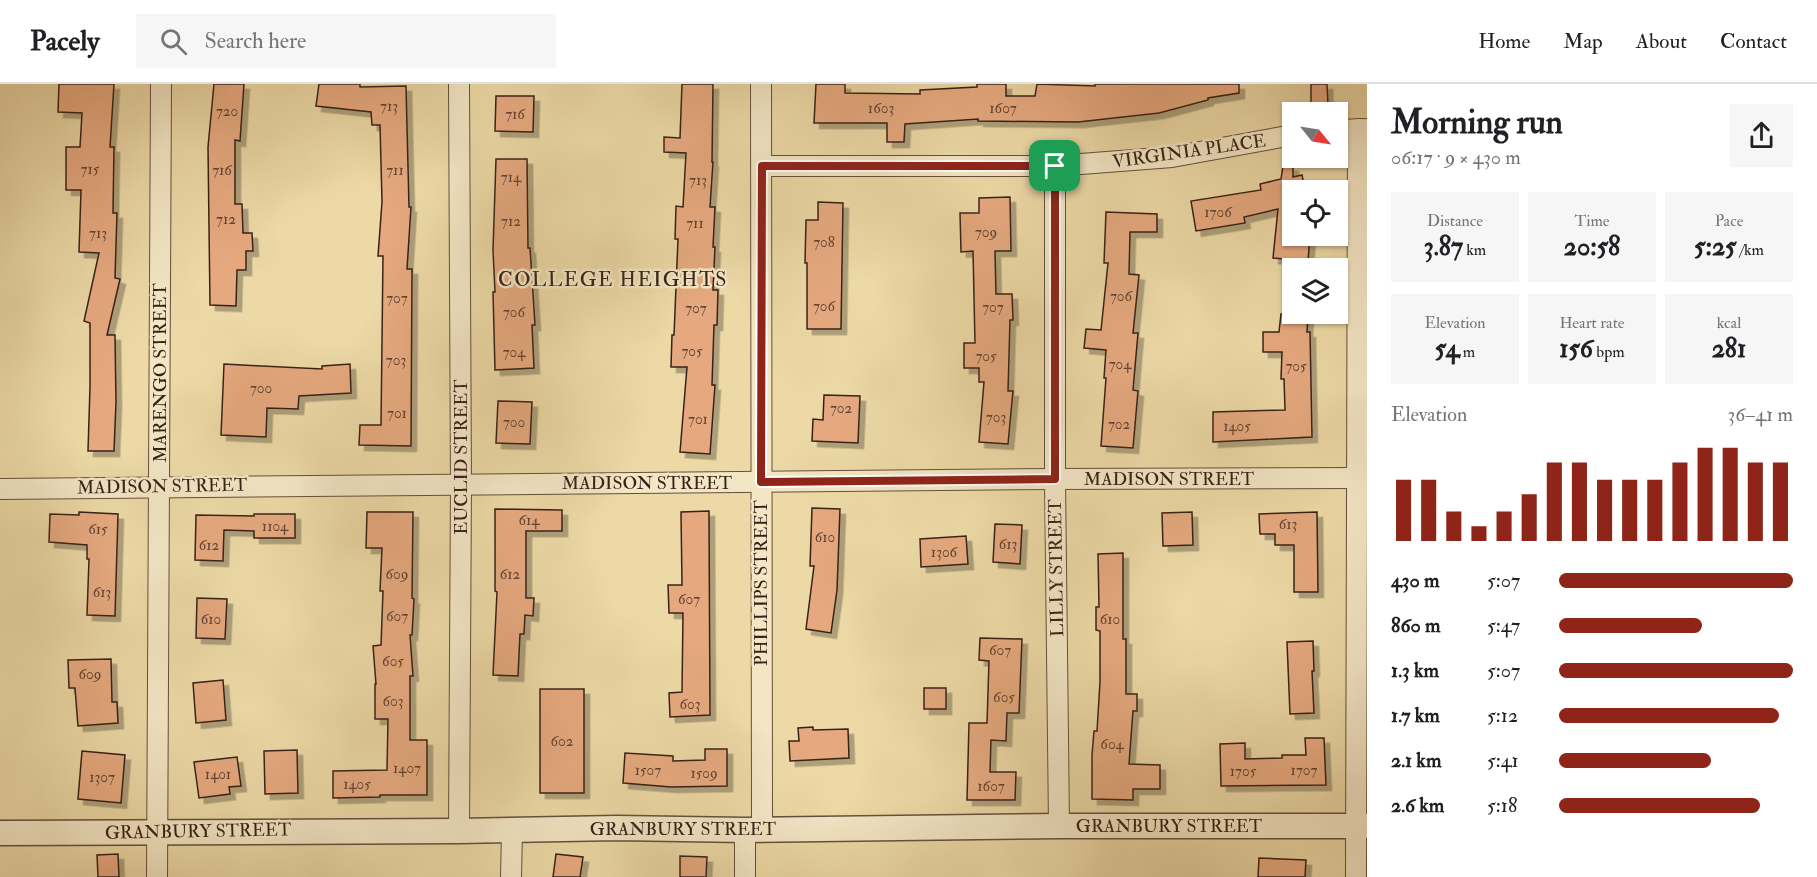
<!DOCTYPE html>
<html lang="en">
<head>
<meta charset="utf-8">
<style>
  body { margin:0; font-family:"IM FELL Double Pica",serif; background:#f6f6f6; color:#202124; height:100vh; display:flex; flex-direction:column; font-size:22px; white-space:nowrap }
  * { box-sizing:border-box; margin:0 }
  p { font-size:20px; color:#757577 }
  .icon { flex:none; width:33px; height:33px; fill:none; stroke:currentColor; stroke-width:2; stroke-linecap:round; stroke-linejoin:round }
  .map { position:relative; flex:1; overflow:hidden }
  .side { display:flex; flex-direction:column; background:#fff; width:450px }
  .side>* { flex:none }
  .needle { width:39px; rotate:120deg }
  .controls { position:absolute; left:1282px; top:18px; display:grid; gap:12px }
  .controls a { display:grid; place-items:center; width:66px; height:66px; border-radius:0px; background:#fff; box-shadow:0 2px 4px #0004; font-size:30px }
  .pin { position:absolute; display:grid; place-items:center; width:51px; height:51px; color:#fff; margin:-26px; border-radius:12px; box-shadow:0 3px 9px #0006 }
  .round { display:grid; place-items:center; flex:none; width:63px; height:63px; border-radius:0px; background:#f6f6f6 }
  .overview { display:flex; align-items:center; justify-content:space-between; height:102px; padding:0 24px }
  h1 { font-size:33px; font-weight:700; line-height:45px }
  .metrics { display:grid; grid-template-columns:repeat(3,1fr); gap:9px; height:102px; padding:6px 24px }
  .metrics div { display:grid; align-content:center; border-radius:0px; background:#f6f6f6; text-align:center }
  .metrics b { font-size:26px; font-weight:700 }
  .metrics small { font-size:16px; font-weight:400 }
  .metrics p { font-size:16px }
  .chart { height:168px; padding:12px 24px }
  .chart p { display:flex; justify-content:space-between }
  .chart svg { width:100%; height:108px; margin-top:6px; stroke:#8f2418; stroke-width:6 }
  ul { padding:0 24px; list-style:none; font-size:20px }
  li { display:grid; grid-template-columns:96px 72px 1fr; align-items:center; height:45px }
  li i { height:15px; border-radius:8px; background:#8f2418 }
  header { display:flex; align-items:center; gap:36px; box-sizing:border-box; height:84px; padding:0 30px; background:#fff; border-bottom:2px solid #e0e0e0 }
  header strong { font-size:28px }
  nav { display:flex; gap:33px; margin-inline-start:auto; font-size:21px }
  .search { width:420px; height:54px; background:#f6f6f6; display:flex; align-items:center; gap:15px; box-sizing:border-box; padding:0 21px; border-radius:0px; color:#757577; font-size:22px }
  main { display:flex; flex:1; min-height:0 }
  .map>svg:first-child { display:block }
</style>
</head>
<body>
<header>
<strong>Pacely</strong>
<div class="search"><svg class="icon" aria-label="search" viewBox="0 0 24 24"><circle cx="10" cy="10" r="6"/><path d="M15 15l6 6"/></svg>Search here</div>
<nav><a>Home</a><a>Map</a><a>About</a><a>Contact</a></nav>
</header>
<main>
<div class="map">
<svg width="1367" height="793" viewBox="0 0 1367 793">
  <defs>
    <filter id="shadow"><feDropShadow dx="5.5" dy="5.5" stdDeviation="0" flood-color="#0004"/></filter>
  </defs>
  <rect width="100%" height="100%" fill="#ecd9a6"/>
  <filter id="stains"><feTurbulence type="fractalNoise" baseFrequency=".00333" numOctaves="4"/><feColorMatrix values="0 0 0 0 .2 0 0 0 0 .09 0 0 0 0 .02 0 0 0 .5 -.17"/></filter>
  <radialGradient id="worn" r=".72"><stop offset=".6" stop-color="#630" stop-opacity="0"/><stop offset="1" stop-color="#630" stop-opacity=".3"/></radialGradient>
  <g fill="#e6a97f" stroke="#392119" stroke-width="1.5" filter="url(#shadow)">
    <polygon points="59,0 114,0 110,63 114,63 113,129 117,129 115,194 120,195 107,251 115,251 116,318 114,367 88,367 90,303 90,239 84,237 99,169 79,168 81,106 66,106 66,63 80,63 82,29 58,28"/>
    <polygon points="214,0 244,0 240,57 235,56 235,120 242,120 243,149 252,149 253,167 246,167 246,186 237,186 236,222 210,221 208,63"/>
    <polygon points="319,0 360,0 360,3 406,2 409,123 411,123 407,185 412,185 411,362 359,361 360,341 381,341 383,172 378,172 382,118 380,41 372,41 371,28 316,22"/>
    <polygon points="682,0 713,0 712,78 713,78 710,123 715,123 713,163 715,163 713,206 718,206 717,241 714,241 712,301 715,301 710,370 680,368 687,283 671,283 672,251 674,251 678,155 675,155 676,122 683,123 686,69 664,68 664,53 680,54"/>
    <polygon points="816,0 845,0 845,9 920,10 920,6 977,3 977,0 1006,0 1006,12 1035,12 1037,0 1095,2 1095,0 1239,0 1239,9 1208,14 1208,16 1159,29 1078,38 978,37 978,35 905,40 904,58 887,58 887,39 814,39"/>
    <polygon points="1311,0 1327,0 1328,21 1311,21"/>
    <polygon points="496,12 534,12 533,48 495,47"/>
    <polygon points="496,75 527,75 528,164 530,164 535,241 532,241 534,284 495,286 493,208 495,208 493,166"/>
    <polygon points="1283,82 1293,82 1293,93 1302,91 1305,106 1293,106 1293,152 1310,152 1308,177 1273,174 1278,125 1244,133 1245,139 1196,147 1191,117 1261,106 1260,100 1281,95"/>
    <polygon points="1010,113 1011,167 995,167 996,210 1012,210 1013,236 1010,236 1008,307 1013,307 1008,360 979,358 984,298 979,298 979,284 964,284 964,259 975,259 973,167 961,168 960,129 979,129 979,114"/>
    <polygon points="818,118 843,119 841,245 807,245 807,179 805,179 806,136 818,136"/>
    <polygon points="1106,128 1157,130 1157,148 1130,148 1129,190 1139,191 1133,249 1138,249 1133,306 1138,307 1133,364 1101,362 1106,294 1104,294 1106,266 1084,264 1086,245 1101,246 1108,179 1104,179"/>
    <polygon points="1281,230 1308,230 1307,248 1310,248 1312,353 1213,358 1213,328 1285,326 1284,295 1281,295 1282,268 1263,268 1263,248 1279,248"/>
    <polygon points="224,280 322,285 322,282 350,280 351,309 299,312 298,325 267,324 266,353 221,351"/>
    <polygon points="824,311 860,312 858,359 812,357 813,335 823,336"/>
    <polygon points="498,317 532,318 530,360 496,359"/>
    <polygon points="812,424 840,425 837,506 831,549 806,545 814,482 810,482"/>
    <polygon points="495,425 562,426 562,447 526,447 526,514 534,514 533,532 525,531 524,550 520,550 518,592 493,591 497,508 495,507"/>
    <polygon points="709,427 710,631 670,633 669,609 682,608 683,529 669,529 668,501 682,501 681,428"/>
    <polygon points="79,428 118,430 115,532 87,531 89,475 87,475 87,461 49,458 50,430 79,431"/>
    <polygon points="367,428 413,428 412,514 414,515 412,551 410,551 413,592 410,592 410,656 427,656 427,711 380,711 380,713 333,714 333,687 387,686 388,635 375,635 375,600 376,600 373,562 381,561 383,507 380,507 382,464 366,464"/>
    <polygon points="1192,428 1193,461 1163,462 1162,429"/>
    <polygon points="1317,428 1318,508 1294,508 1294,461 1275,461 1275,450 1260,450 1259,430"/>
    <polygon points="254,430 295,430 295,454 254,454 254,447 224,446 223,477 195,476 196,431 254,432"/>
    <polygon points="995,440 1022,441 1020,480 993,478"/>
    <polygon points="966,452 968,480 921,483 920,455"/>
    <polygon points="1123,469 1123,555 1126,555 1126,610 1137,610 1137,627 1133,627 1129,680 1160,681 1160,705 1133,705 1133,716 1092,715 1092,671 1094,647 1097,647 1100,598 1100,547 1096,546 1096,523 1099,523 1098,470"/>
    <polygon points="197,514 227,515 225,555 196,554"/>
    <polygon points="980,554 1022,555 1019,629 1007,629 1006,657 991,656 990,688 1016,688 1015,716 967,716 969,639 987,639 989,577 979,576"/>
    <polygon points="1313,557 1314,587 1312,587 1314,629 1290,630 1287,558"/>
    <polygon points="111,575 112,618 117,618 118,639 78,642 75,604 69,604 68,576"/>
    <polygon points="223,596 226,636 196,639 193,599"/>
    <rect x="924" y="604" width="22" height="21"/>
    <rect x="540" y="605" width="44" height="104"/>
    <polygon points="813,643 813,646 848,645 849,674 790,677 789,657 799,657 798,644"/>
    <polygon points="1305,654 1324,654 1326,701 1221,702 1220,660 1245,659 1245,675 1282,674 1282,671 1306,671"/>
    <polygon points="705,665 727,665 727,702 671,703 623,699 625,669 673,672 673,677 705,676"/>
    <polygon points="297,666 298,709 265,710 264,667"/>
    <polygon points="82,667 125,671 121,719 78,715"/>
    <polygon points="237,673 241,702 229,703 230,710 199,714 194,678"/>
    <polygon points="118,770 119,793 98,793 97,771"/>
    <polygon points="556,770 583,773 580,793 553,793"/>
    <polygon points="680,772 707,773 706,793 680,793"/>
    <polygon points="1259,774 1306,776 1305,793 1258,793"/>
  </g>
  <g fill="none" stroke-linecap="round" stroke-linejoin="round">
    <g stroke="#664f3c" stroke-width="22">
      <g id="minor">
        <polyline points="761,0 762,745"/>
        <polyline points="1338,46 1367,45"/>
        <polyline points="762,82 1055,82 1172,73 1293,51"/>
        <polyline points="1055,82 1055,395 1059,742"/>
        <polyline points="0,405 1055,395 1367,394"/>
        <polyline points="459,747 461,400 459,0"/>
        <polyline points="157,793 161,0"/>
        <polyline points="511,793 512,746"/>
        <polyline points="745,793 745,746"/>
        <polyline points="1356,793 1358,45"/>
      </g>
    </g>
    <g stroke="#664f3c" stroke-width="27">
      <polyline id="tertiary" points="0,749 459,747 617,744 745,746 1059,742 1367,742"/>
    </g>
    <use href="#minor" stroke="#f3e6c5" stroke-width="20"/>
    <use href="#tertiary" stroke="#f3e6c5" stroke-width="24"/>
  </g>
  <g fill="none" stroke-linecap="round" stroke-linejoin="round">
    <g stroke="#fff" stroke-width="12">
      <polygon id="route" points="762,82 1055,82 1055,395 761,398"/>
    </g>
    <use href="#route" stroke="#8f2418" stroke-width="8"/>
  </g>
  <g text-anchor="middle" stroke-width="5" stroke-linejoin="round" paint-order="stroke">
    <g font-size="15" fill="#644332">
      <text x="389" y="27">713</text>
      <text x="881" y="29">1603</text>
      <text x="1003" y="29">1607</text>
      <text x="227" y="32">720</text>
      <text x="515" y="35">716</text>
      <text x="90" y="90">715</text>
      <text x="222" y="91">716</text>
      <text x="395" y="91">711</text>
      <text x="511" y="98">714</text>
      <text x="698" y="101">713</text>
      <text x="1218" y="133">1706</text>
      <text x="226" y="140">712</text>
      <text x="511" y="142">712</text>
      <text x="695" y="144">711</text>
      <text x="986" y="153">709</text>
      <text x="98" y="154">713</text>
      <text x="824" y="163">708</text>
      <text x="1121" y="217">706</text>
      <text x="397" y="219">707</text>
      <text x="824" y="227">706</text>
      <text x="993" y="228">707</text>
      <text x="696" y="229">707</text>
      <text x="514" y="233">706</text>
      <text x="692" y="272">705</text>
      <text x="514" y="273">704</text>
      <text x="986" y="277">705</text>
      <text x="396" y="281">703</text>
      <text x="1120" y="285">704</text>
      <text x="1296" y="287">705</text>
      <text x="261" y="309">700</text>
      <text x="841" y="329">702</text>
      <text x="397" y="334">701</text>
      <text x="996" y="338">703</text>
      <text x="698" y="340">701</text>
      <text x="514" y="343">700</text>
      <text x="1119" y="345">702</text>
      <text x="1237" y="347">1405</text>
      <text x="529" y="441">614</text>
      <text x="1288" y="445">613</text>
      <text x="275" y="447">1104</text>
      <text x="98" y="450">615</text>
      <text x="825" y="458">610</text>
      <text x="1008" y="465">613</text>
      <text x="209" y="466">612</text>
      <text x="944" y="473">1306</text>
      <text x="397" y="495">609</text>
      <text x="510" y="495">612</text>
      <text x="102" y="513">613</text>
      <text x="689" y="520">607</text>
      <text x="397" y="537">607</text>
      <text x="211" y="540">610</text>
      <text x="1110" y="540">610</text>
      <text x="1000" y="571">607</text>
      <text x="393" y="582">605</text>
      <text x="90" y="595">609</text>
      <text x="1004" y="618">605</text>
      <text x="393" y="622">603</text>
      <text x="690" y="625">603</text>
      <text x="562" y="662">602</text>
      <text x="1112" y="665">604</text>
      <text x="407" y="689">1407</text>
      <text x="648" y="691">1507</text>
      <text x="1304" y="691">1707</text>
      <text x="1243" y="692">1705</text>
      <text x="704" y="694">1509</text>
      <text x="218" y="695">1401</text>
      <text x="102" y="698">1307</text>
      <text x="357" y="705">1405</text>
      <text x="991" y="707">1607</text>
    </g>
    <g font-size="18" fill="#392119" stroke="#f3e6c5">
      <text transform="translate(1189 67) rotate(-8)" y="6">VIRGINIA PLACE</text>
      <text transform="translate(160 289) rotate(-90)" y="6">MARENGO STREET</text>
      <text transform="translate(461 373) rotate(-90)" y="6">EUCLID STREET</text>
      <text x="1169" y="401">MADISON STREET</text>
      <text x="647" y="405">MADISON STREET</text>
      <text transform="translate(162 402) rotate(-1)" y="6">MADISON STREET</text>
      <text transform="translate(1056 484) rotate(-91)" y="6">LILLY STREET</text>
      <text transform="translate(761 499) rotate(-90)" y="6">PHILLIPS STREET</text>
      <text x="1169" y="748">GRANBURY STREET</text>
      <text x="683" y="751">GRANBURY STREET</text>
      <text transform="translate(198 747) rotate(-1)" y="6">GRANBURY STREET</text>
    </g>
    <g font-size="20" letter-spacing="1.5" fill="#392119" stroke="#f3e6c5">
      <text x="613" y="202">COLLEGE HEIGHTS</text>
    </g>
  </g>
  <rect width="100%" height="100%" filter="url(#stains)"/>
  <rect width="100%" height="100%" fill="url(#worn)"/>
</svg>
<div class="controls">
<a><svg class="needle" viewBox="-14 -14 28 28"><path d="M0-13l5 13h-10z" fill="#e53935"/><path d="M0 13l5-13h-10z" fill="#757577"/></svg></a>
<a><svg class="icon" aria-label="locate" viewBox="0 0 24 24"><circle cx="12" cy="12" r="6"/><path d="M12 2v4M12 18v4M2 12h4M18 12h4"/></svg></a>
<a><svg class="icon" aria-label="layers" viewBox="0 0 24 24"><path d="M12 4l9 5-9 5-9-5zM3 14l9 5 9-5"/></svg></a>
</div>
<div class="pin" style="left:1055px;top:82px;background:#1e9e55"><svg class="icon" aria-label="arrive" viewBox="0 0 24 24"><path d="M6 21V4h12l-3 4 3 4H6"/></svg></div>
</div>
<section class="side">
<div class="overview"><div><h1>Morning run</h1><p>06:17 · 9 × 430 m</p></div><a class="round"><svg class="icon" aria-label="share" viewBox="0 0 24 24"><path d="M12 15V3M7 8l5-5 5 5M5 13v7h14v-7"/></svg></a></div>
<div class="metrics">
<div><p>Distance</p><b>3.87<small> km</small></b></div>
<div><p>Time</p><b>20:58</b></div>
<div><p>Pace</p><b>5:25<small> /km</small></b></div>
</div>
<div class="metrics">
<div><p>Elevation</p><b>54<small> m</small></b></div>
<div><p>Heart rate</p><b>156<small> bpm</small></b></div>
<div><p>kcal</p><b>281</b></div>
</div>
<div class="chart"><p><span>Elevation</span>36–41 m</p>
<svg viewBox="0 0 160 44" preserveAspectRatio="none"><path d="M5 44V19M15 44V19M25 44V32M35 44V38M45 44V32M55 44V25M65 44V12M75 44V12M85 44V19M95 44V19M105 44V19M115 44V12M125 44V6M135 44V6M145 44V12M155 44V12"/></svg>
</div>
<ul>
<li><b>430 m</b>5:07<i style="width:100%"></i></li>
<li><b>860 m</b>5:47<i style="width:61%"></i></li>
<li><b>1.3 km</b>5:07<i style="width:100%"></i></li>
<li><b>1.7 km</b>5:12<i style="width:94%"></i></li>
<li><b>2.1 km</b>5:41<i style="width:65%"></i></li>
<li><b>2.6 km</b>5:18<i style="width:86%"></i></li>
</ul>
</section>
</main>
</body>
</html>
